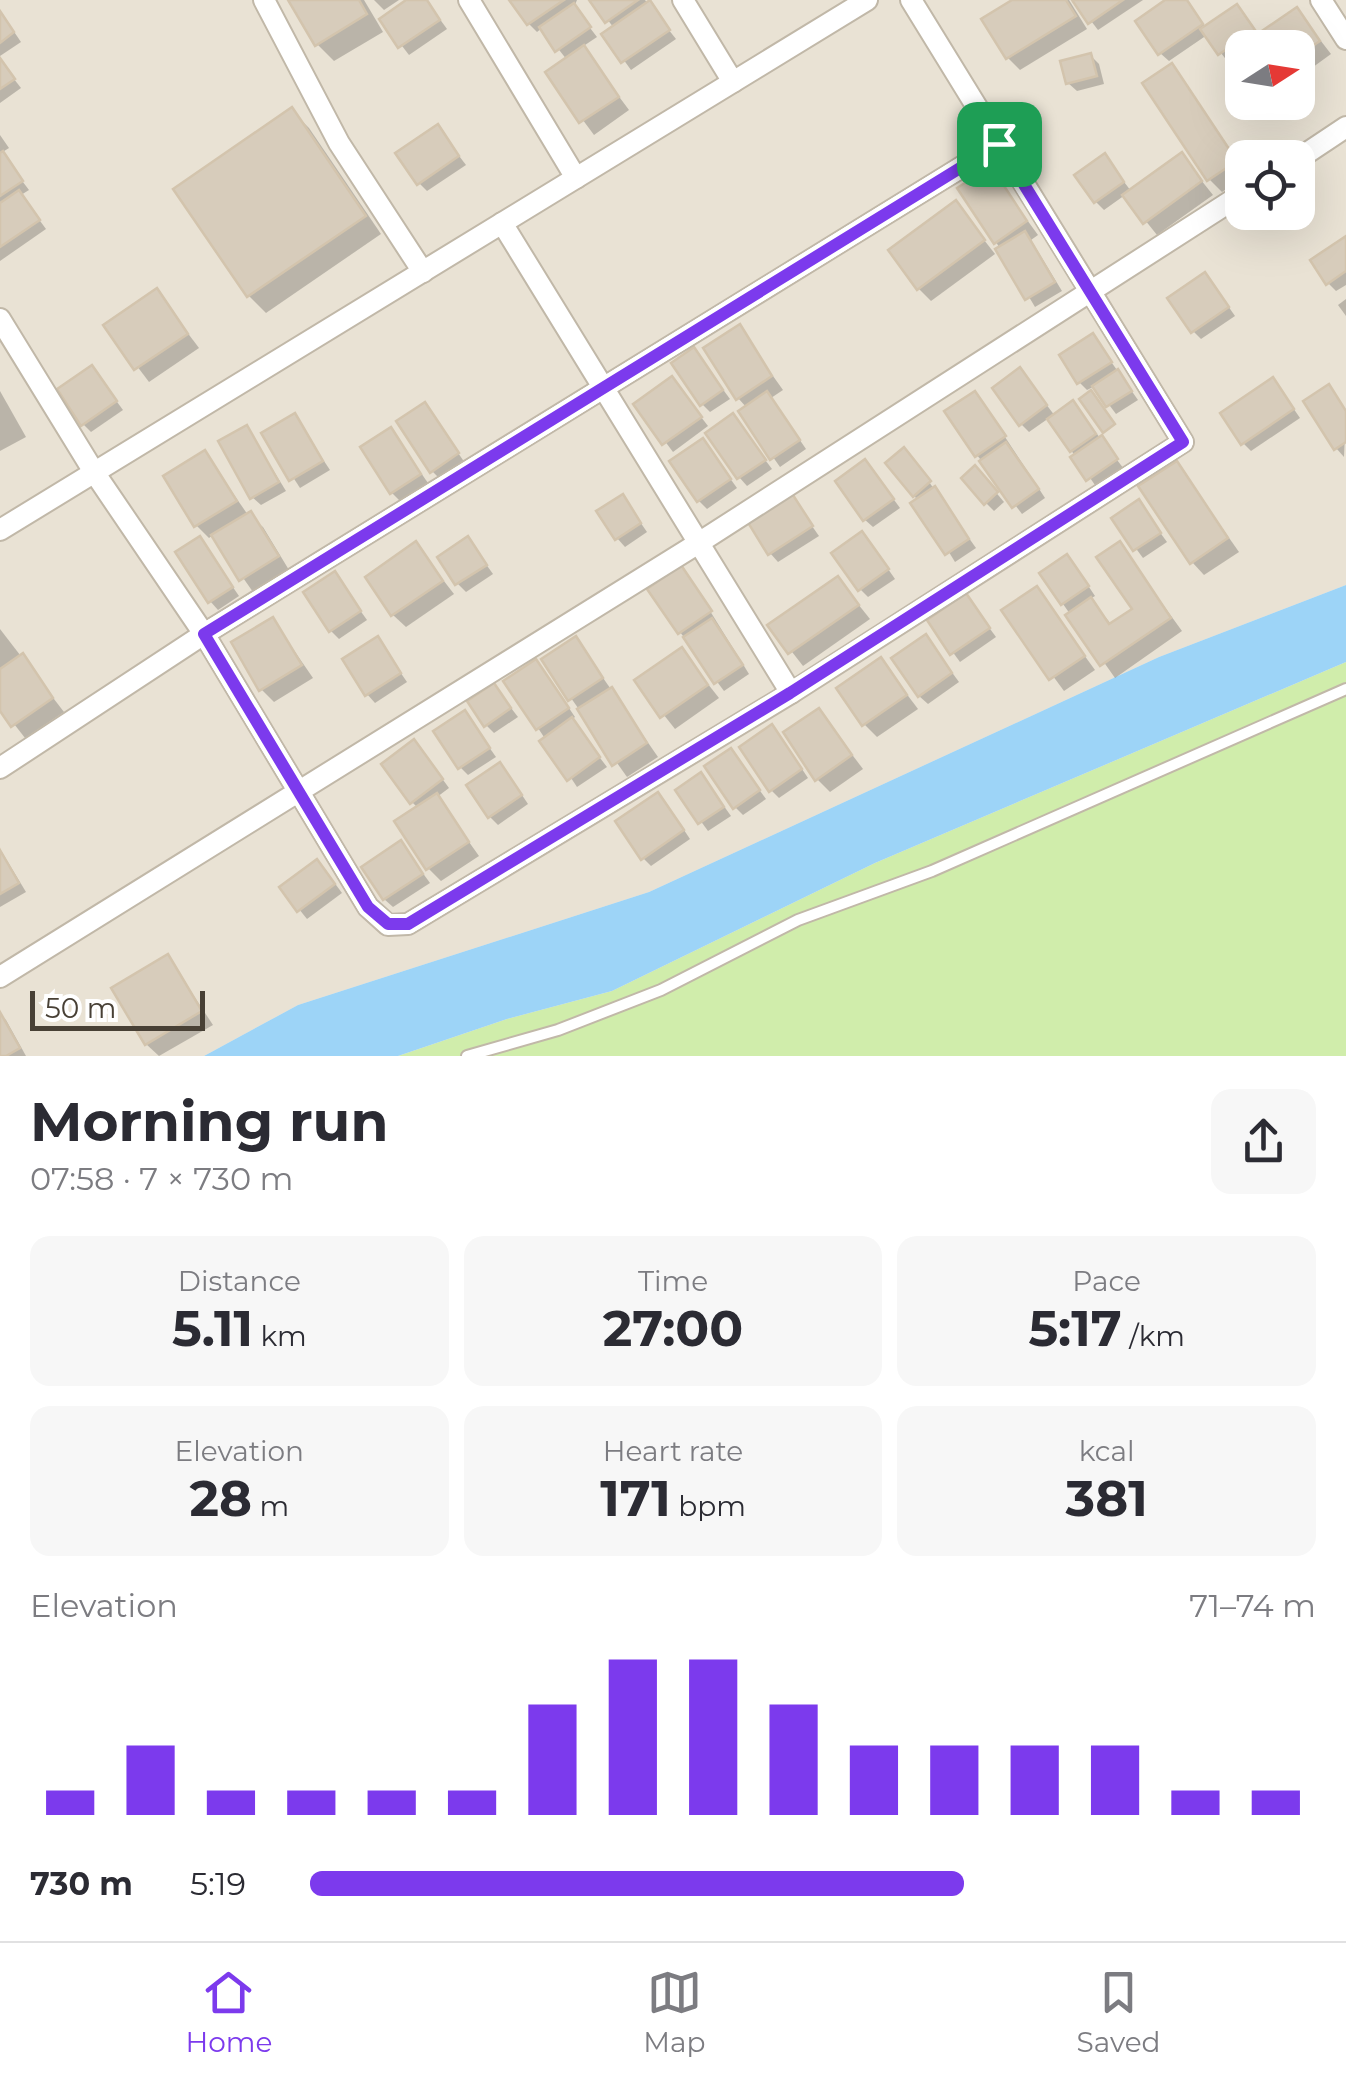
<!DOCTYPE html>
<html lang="en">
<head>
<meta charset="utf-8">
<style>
  body { margin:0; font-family:Montserrat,sans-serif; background:#f7f7f7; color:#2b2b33; height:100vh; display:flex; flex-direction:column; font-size:38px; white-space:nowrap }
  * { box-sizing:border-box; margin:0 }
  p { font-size:32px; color:#7c7c81 }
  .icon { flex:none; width:55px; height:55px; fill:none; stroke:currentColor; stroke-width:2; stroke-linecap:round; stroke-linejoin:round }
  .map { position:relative; height:1056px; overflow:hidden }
  .drawer { display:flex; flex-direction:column; background:#fff; flex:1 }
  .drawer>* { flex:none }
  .needle { width:65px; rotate:78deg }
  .controls { position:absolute; left:1225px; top:30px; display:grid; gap:20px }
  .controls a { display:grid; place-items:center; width:90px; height:90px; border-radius:20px; background:#fff; box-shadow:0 10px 40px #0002; font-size:50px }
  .scale { position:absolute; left:30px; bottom:25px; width:175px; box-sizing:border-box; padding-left:10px; border:5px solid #484035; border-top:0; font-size:28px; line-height:35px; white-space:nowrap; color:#484035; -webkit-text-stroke:8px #fff; paint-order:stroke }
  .pin { position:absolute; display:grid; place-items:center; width:85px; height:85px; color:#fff; margin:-42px; border-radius:20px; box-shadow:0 5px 15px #0006 }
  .round { display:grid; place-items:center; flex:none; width:105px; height:105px; border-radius:20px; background:#f7f7f7 }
  .headline { display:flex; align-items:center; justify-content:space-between; height:170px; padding:0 30px }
  h1 { font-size:55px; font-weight:700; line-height:75px }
  .stats { display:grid; grid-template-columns:repeat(3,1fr); gap:15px; height:170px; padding:10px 30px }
  .stats div { display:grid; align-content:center; border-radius:20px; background:#f7f7f7; text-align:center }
  .stats b { font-size:50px; font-weight:700 }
  .stats small { font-size:28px; font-weight:400 }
  .stats p { font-size:28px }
  .chart { height:280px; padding:20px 30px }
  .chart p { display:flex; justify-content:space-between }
  .chart svg { width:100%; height:180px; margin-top:10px; stroke:#7c3aed; stroke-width:6 }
  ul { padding:0 30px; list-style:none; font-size:32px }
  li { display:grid; grid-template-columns:160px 120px 1fr; align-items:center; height:75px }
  li i { height:25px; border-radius:12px; background:#7c3aed }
  .tabs { display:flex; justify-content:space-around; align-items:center; height:140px; border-top:2px solid #e1e1e2; background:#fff; font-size:28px; color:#7c7c81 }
  .tabs a { display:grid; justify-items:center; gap:5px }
  .tabs .current { color:#7c3aed }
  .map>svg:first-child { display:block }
</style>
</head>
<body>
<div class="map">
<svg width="1346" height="1056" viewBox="0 0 1346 1056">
  <rect width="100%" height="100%" fill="#f5f0e6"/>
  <path fill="#e9e2d4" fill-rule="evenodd" d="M0,0H1346V585L1159,657L649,892L298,1005L204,1056H0ZM1242,48H1298V102H1242ZM1242,158H1298V212H1242Z"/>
  <polygon fill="#d0edab" points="1346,662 1346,1056 398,1056 507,1019 612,991 875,863"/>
  <polygon fill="#9dd4f7" points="1346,585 1346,662 875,863 612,991 507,1019 398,1056 204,1056 298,1005 649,892 1159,657"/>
  <g fill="#0003">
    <polygon points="290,0 364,0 383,32 334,61 317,44"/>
    <polygon points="374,0 399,0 384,10"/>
    <polygon points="411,0 426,0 447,29 409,55 382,20"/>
    <polygon points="512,0 577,0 574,7 597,37 582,47 629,110 594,135 548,73 567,60 542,28 537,32 529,24"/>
    <polygon points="592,0 645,0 676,39 631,70 605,34 614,28"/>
    <polygon points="1017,0 1069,0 1087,29 1020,70 1007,57"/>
    <polygon points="1075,0 1143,0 1098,30"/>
    <polygon points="1170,0 1187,0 1206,28 1245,16 1259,36 1297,10 1331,54 1298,78 1298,48 1242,48 1242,66 1236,56 1228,62 1207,35 1169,61 1160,53"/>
    <polygon points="0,11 21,42 0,56"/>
    <polygon points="1091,56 1099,64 1104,84 1077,91 1068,83"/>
    <polygon points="0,61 21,88 0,103"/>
    <polygon points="1172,66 1242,166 1242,178 1222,192 1209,179"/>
    <polygon points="292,111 309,128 381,234 266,313 249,296 177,190"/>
    <polygon points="437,127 466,165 427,191 419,183"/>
    <polygon points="0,135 9,148 1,153 29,190 21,195 46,229 0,261"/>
    <polygon points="1181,155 1213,195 1157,235 1125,195 1104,210 1096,202 1105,157 1131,191"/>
    <polygon points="990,169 1038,235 1031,240 1062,291 1035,307 996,242"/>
    <polygon points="956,204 995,254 931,301 918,288"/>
    <polygon points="1346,239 1346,285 1336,291 1328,283"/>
    <polygon points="1212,283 1235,316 1201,339 1193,331"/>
    <polygon points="156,291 199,348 149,382 106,325"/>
    <polygon points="1346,299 1346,316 1338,305"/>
    <polygon points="739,328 783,390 771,398 806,449 780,467 741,412 747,408 738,398"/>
    <polygon points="1093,336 1138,400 1116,414 1095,386 1087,390 1079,382"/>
    <polygon points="694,350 730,399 710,412 702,404"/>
    <polygon points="92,368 123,410 91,432 83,424"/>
    <polygon points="672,379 708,426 673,452 637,404"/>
    <polygon points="1027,379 1055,416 1080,412 1124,469 1097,488 1049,418 1029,432 1021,424"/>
    <polygon points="1328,387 1346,410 1344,457 1336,448"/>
    <polygon points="1280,389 1300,418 1251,451 1243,443"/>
    <polygon points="0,391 26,437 0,451"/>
    <polygon points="982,402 1045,498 1022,514 977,455"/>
    <polygon points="425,405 465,463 440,479 432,471"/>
    <polygon points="294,416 330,470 300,488 265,434"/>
    <polygon points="733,417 772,469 747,486 739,477"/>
    <polygon points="247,428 286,491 261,505 252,497"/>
    <polygon points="391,430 428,483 400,501 392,493"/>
    <polygon points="703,441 737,488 707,509 699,501"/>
    <polygon points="205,453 248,515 263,527 289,570 253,592 213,535 209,538 196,525"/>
    <polygon points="912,458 976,548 955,562 914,495"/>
    <polygon points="1177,464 1239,552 1204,575 1192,562"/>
    <polygon points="873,471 900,508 873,527 864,519"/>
    <polygon points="983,477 1004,502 994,511 986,503"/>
    <polygon points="791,496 819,536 778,562 770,553"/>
    <polygon points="623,497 647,532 625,547 617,538"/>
    <polygon points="1138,502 1167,542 1143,558 1114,519"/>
    <polygon points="200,539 239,596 218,610 210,601"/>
    <polygon points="468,539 493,574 466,592 457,583"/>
    <polygon points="870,543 895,579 868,597 860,589"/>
    <polygon points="1119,544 1182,631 1115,678 1063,604 1075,566 1095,596 1090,599 1112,625 1135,610"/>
    <polygon points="416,545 454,594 406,627 393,615"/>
    <polygon points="334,574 367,620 339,639 331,631"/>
    <polygon points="689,577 749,674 724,691 680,632"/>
    <polygon points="838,579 870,619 803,666 771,625"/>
    <polygon points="1036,589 1095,670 1064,691 1005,611"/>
    <polygon points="966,596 996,637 960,662 930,621"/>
    <polygon points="273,620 313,678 274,702 261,689"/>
    <polygon points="0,629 64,712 25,738 0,706"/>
    <polygon points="926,637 959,682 928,704 919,696"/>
    <polygon points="576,639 658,757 627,777 544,660"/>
    <polygon points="378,640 407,682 375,703 367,694"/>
    <polygon points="681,650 719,698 675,729 637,681"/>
    <polygon points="881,660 918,709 877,737 864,724"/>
    <polygon points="544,671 575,717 571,720 607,767 577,787 538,728"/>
    <polygon points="494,686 518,717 494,733 486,725"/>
    <polygon points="819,711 863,769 830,792 817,779"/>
    <polygon points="465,713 496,757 468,775 460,767"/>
    <polygon points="780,736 808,778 779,798 771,790"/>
    <polygon points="422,751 449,788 437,797 479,856 441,881 428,868 418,808 412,802"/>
    <polygon points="731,751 766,799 743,815 735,807"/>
    <polygon points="508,774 528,804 498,825 490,817"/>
    <polygon points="708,784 731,816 708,831 678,790"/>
    <polygon points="666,803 690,839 651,866 643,858"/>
    <polygon points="401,843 430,883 393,907 384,899"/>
    <polygon points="0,849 26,892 0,907"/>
    <polygon points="325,870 342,893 307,919 282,888"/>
    <polygon points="168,957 213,1025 159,1056 146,1044"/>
    <polygon points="0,1014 6,1020 26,1056 0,1056"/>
  </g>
  <g fill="#d7ccbb" stroke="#d3c4ad" stroke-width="2.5">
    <polygon points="288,0 359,0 367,14 315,46"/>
    <polygon points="406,0 427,0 440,20 398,48 379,19"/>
    <polygon points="509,0 564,0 527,25"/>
    <polygon points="589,0 638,0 605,23"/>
    <polygon points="650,0 670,30 621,63 601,34"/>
    <polygon points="1012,0 1066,0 1076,16 1006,59 981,19"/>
    <polygon points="1072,0 1123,0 1088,24"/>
    <polygon points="1165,0 1187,0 1203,24 1158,55 1135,21"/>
    <polygon points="574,3 591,27 555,52 539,27"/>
    <polygon points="1237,4 1255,30 1218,55 1200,29"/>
    <polygon points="1297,7 1320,41 1298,56 1298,48 1242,48 1242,70 1231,52"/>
    <polygon points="0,11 14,32 0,43"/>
    <polygon points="584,45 619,97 579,123 545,72"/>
    <polygon points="1091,53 1097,76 1066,84 1060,61"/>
    <polygon points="0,58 15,79 0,89"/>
    <polygon points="1172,63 1237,161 1207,181 1142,83"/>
    <polygon points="292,107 366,216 247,297 173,189"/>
    <polygon points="438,124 459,156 417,185 395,153"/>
    <polygon points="3,151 23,181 0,196 0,153"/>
    <polygon points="1182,152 1202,181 1143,224 1122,195"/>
    <polygon points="1105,153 1124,182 1094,203 1074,175"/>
    <polygon points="991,166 1027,221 994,244 957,188"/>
    <polygon points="19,190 40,220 0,247 0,203"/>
    <polygon points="956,200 985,240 917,290 888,250"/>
    <polygon points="1025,231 1055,282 1025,300 995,249"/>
    <polygon points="1346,236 1346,271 1326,285 1310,260"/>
    <polygon points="1205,272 1229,307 1191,333 1167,298"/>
    <polygon points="157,288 188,334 134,370 103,325"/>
    <polygon points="740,324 772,376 736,400 703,348"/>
    <polygon points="1093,333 1112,362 1077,384 1059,355"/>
    <polygon points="694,347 723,390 700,406 671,363"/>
    <polygon points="92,365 117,401 81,426 57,389"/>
    <polygon points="1020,367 1047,405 1019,426 992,388"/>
    <polygon points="1118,369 1132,391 1106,407 1092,386"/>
    <polygon points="672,376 702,417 662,445 633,404"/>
    <polygon points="1273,377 1294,409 1241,445 1220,413"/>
    <polygon points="1329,384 1346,411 1346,442 1334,450 1303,401"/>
    <polygon points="1091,390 1115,424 1103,433 1079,399"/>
    <polygon points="767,391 800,440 770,460 738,411"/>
    <polygon points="975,391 1006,436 975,457 944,411"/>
    <polygon points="1073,400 1096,434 1070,452 1047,419"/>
    <polygon points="425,402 459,453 430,473 396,421"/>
    <polygon points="295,413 323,461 289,481 261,433"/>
    <polygon points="733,413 766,460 737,479 705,433"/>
    <polygon points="247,425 279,482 250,499 218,441"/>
    <polygon points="391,427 421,474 390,494 360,447"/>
    <polygon points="1102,435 1118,459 1086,481 1070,457"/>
    <polygon points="703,438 731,479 697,502 669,461"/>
    <polygon points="1006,442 1039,489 1012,508 979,461"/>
    <polygon points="904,447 931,481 913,497 885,463"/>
    <polygon points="205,450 237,501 194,527 163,476"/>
    <polygon points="865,459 894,499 863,521 835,481"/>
    <polygon points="1177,461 1228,538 1190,564 1138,486"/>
    <polygon points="975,465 998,492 984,505 961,478"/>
    <polygon points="935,486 969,539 945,555 910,503"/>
    <polygon points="791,492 813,526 768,555 747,521"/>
    <polygon points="623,494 641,523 615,540 596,511"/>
    <polygon points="1139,499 1161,533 1133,551 1111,518"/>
    <polygon points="251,511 279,556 239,581 211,535"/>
    <polygon points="862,531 889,569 858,591 831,553"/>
    <polygon points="200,536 233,587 208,603 175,552"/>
    <polygon points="468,536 487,565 455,585 437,557"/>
    <polygon points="416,541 443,581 391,616 365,577"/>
    <polygon points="1120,541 1171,618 1100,666 1065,615 1091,597 1109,624 1132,609 1096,557"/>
    <polygon points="1067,554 1089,586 1061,605 1039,573"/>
    <polygon points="681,565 712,611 678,634 647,589"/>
    <polygon points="335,571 361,611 329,632 303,592"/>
    <polygon points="838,576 859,605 788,654 767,625"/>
    <polygon points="1037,586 1085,656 1049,680 1001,610"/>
    <polygon points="966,593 990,628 950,655 927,620"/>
    <polygon points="273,617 302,665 259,691 231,642"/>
    <polygon points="712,618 743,665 714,684 683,637"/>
    <polygon points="926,634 952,673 918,697 891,658"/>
    <polygon points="378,636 401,673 365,696 342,659"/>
    <polygon points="576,636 603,678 568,701 541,659"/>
    <polygon points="682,647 708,685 660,718 634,680"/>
    <polygon points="23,653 53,698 11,727 0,711 0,669"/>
    <polygon points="881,657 907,695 862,726 836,688"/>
    <polygon points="536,659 569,708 536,730 503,681"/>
    <polygon points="494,683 511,708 484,727 467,701"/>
    <polygon points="612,687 647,743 612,766 577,709"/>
    <polygon points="819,708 852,755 815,781 783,732"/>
    <polygon points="465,710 490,748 458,769 433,731"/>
    <polygon points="572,717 600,757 567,781 539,741"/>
    <polygon points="772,724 802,769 769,792 739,747"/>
    <polygon points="414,739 443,779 410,804 381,764"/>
    <polygon points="731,748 760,790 733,809 704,766"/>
    <polygon points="500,762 522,795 488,818 466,785"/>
    <polygon points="701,772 724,807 698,824 675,790"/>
    <polygon points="658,792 684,830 641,860 615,821"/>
    <polygon points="437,793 469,842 426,870 394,821"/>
    <polygon points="401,840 423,874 383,900 361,867"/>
    <polygon points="0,850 19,883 0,894"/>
    <polygon points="317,859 335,884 297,912 279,887"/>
    <polygon points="168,954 202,1011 145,1045 111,988"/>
    <polygon points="0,1012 20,1048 6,1056 0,1056"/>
  </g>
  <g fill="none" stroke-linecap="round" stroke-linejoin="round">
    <g stroke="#c1b8a8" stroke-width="14">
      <polyline id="lane" points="467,1056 558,1030 661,990 798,920 932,871 1346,689"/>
    </g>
    <g stroke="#c1b8a8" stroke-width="24">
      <g id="street">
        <polyline points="264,0 339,143 423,272"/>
        <polyline points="469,0 576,178"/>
        <polyline points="683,0 733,82"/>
        <polyline points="1321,0 1346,39"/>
        <polyline points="1298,159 1346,127"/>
        <polyline points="502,223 791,693"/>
        <polyline points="0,319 94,472 204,634 368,907 388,925 408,924 791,693 1183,442 911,0"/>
        <polyline points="0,530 867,0"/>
        <polyline points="0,768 204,634 999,144"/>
        <polyline points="0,977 697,544 1242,194"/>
      </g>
    </g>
    <use href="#lane" stroke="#fff" stroke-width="10"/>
    <use href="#street" stroke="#fff" stroke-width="20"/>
  </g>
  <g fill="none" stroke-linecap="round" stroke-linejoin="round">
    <g stroke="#fff" stroke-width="20">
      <polygon id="route" points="999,144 1183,442 790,693 408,924 388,924 368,907 204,634"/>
    </g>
    <use href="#route" stroke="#7c3aed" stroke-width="12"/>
  </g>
</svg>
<div class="controls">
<a><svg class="needle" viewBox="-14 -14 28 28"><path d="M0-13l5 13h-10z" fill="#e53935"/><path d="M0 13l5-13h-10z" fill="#7c7c81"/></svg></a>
<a><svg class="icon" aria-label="locate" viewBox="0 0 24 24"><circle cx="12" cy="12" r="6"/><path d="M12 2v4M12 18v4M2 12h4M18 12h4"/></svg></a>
</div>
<div class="scale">50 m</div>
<div class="pin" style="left:999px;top:144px;background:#1e9e55"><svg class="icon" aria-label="arrive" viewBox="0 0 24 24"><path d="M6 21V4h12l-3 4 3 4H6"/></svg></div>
</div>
<section class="drawer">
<div class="headline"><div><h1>Morning run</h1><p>07:58 · 7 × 730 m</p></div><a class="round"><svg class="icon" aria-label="share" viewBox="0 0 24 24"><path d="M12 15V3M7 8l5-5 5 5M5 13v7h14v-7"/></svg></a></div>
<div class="stats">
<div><p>Distance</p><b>5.11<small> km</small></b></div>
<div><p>Time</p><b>27:00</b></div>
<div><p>Pace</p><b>5:17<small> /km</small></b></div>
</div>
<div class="stats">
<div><p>Elevation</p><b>28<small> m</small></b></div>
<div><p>Heart rate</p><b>171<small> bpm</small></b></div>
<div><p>kcal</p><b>381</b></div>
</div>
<div class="chart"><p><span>Elevation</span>71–74 m</p>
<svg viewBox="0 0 160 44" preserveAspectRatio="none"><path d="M5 44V38M15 44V27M25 44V38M35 44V38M45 44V38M55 44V38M65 44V17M75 44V6M85 44V6M95 44V17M105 44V27M115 44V27M125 44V27M135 44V27M145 44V38M155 44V38"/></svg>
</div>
<ul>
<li><b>730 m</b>5:19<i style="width:65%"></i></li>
</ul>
</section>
<nav class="tabs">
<a class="current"><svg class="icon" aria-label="home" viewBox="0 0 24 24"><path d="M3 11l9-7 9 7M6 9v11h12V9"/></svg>Home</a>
<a><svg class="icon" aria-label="map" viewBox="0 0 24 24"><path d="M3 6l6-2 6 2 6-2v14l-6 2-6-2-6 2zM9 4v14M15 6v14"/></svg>Map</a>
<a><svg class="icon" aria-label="saved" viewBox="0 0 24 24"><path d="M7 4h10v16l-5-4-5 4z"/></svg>Saved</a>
</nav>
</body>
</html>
